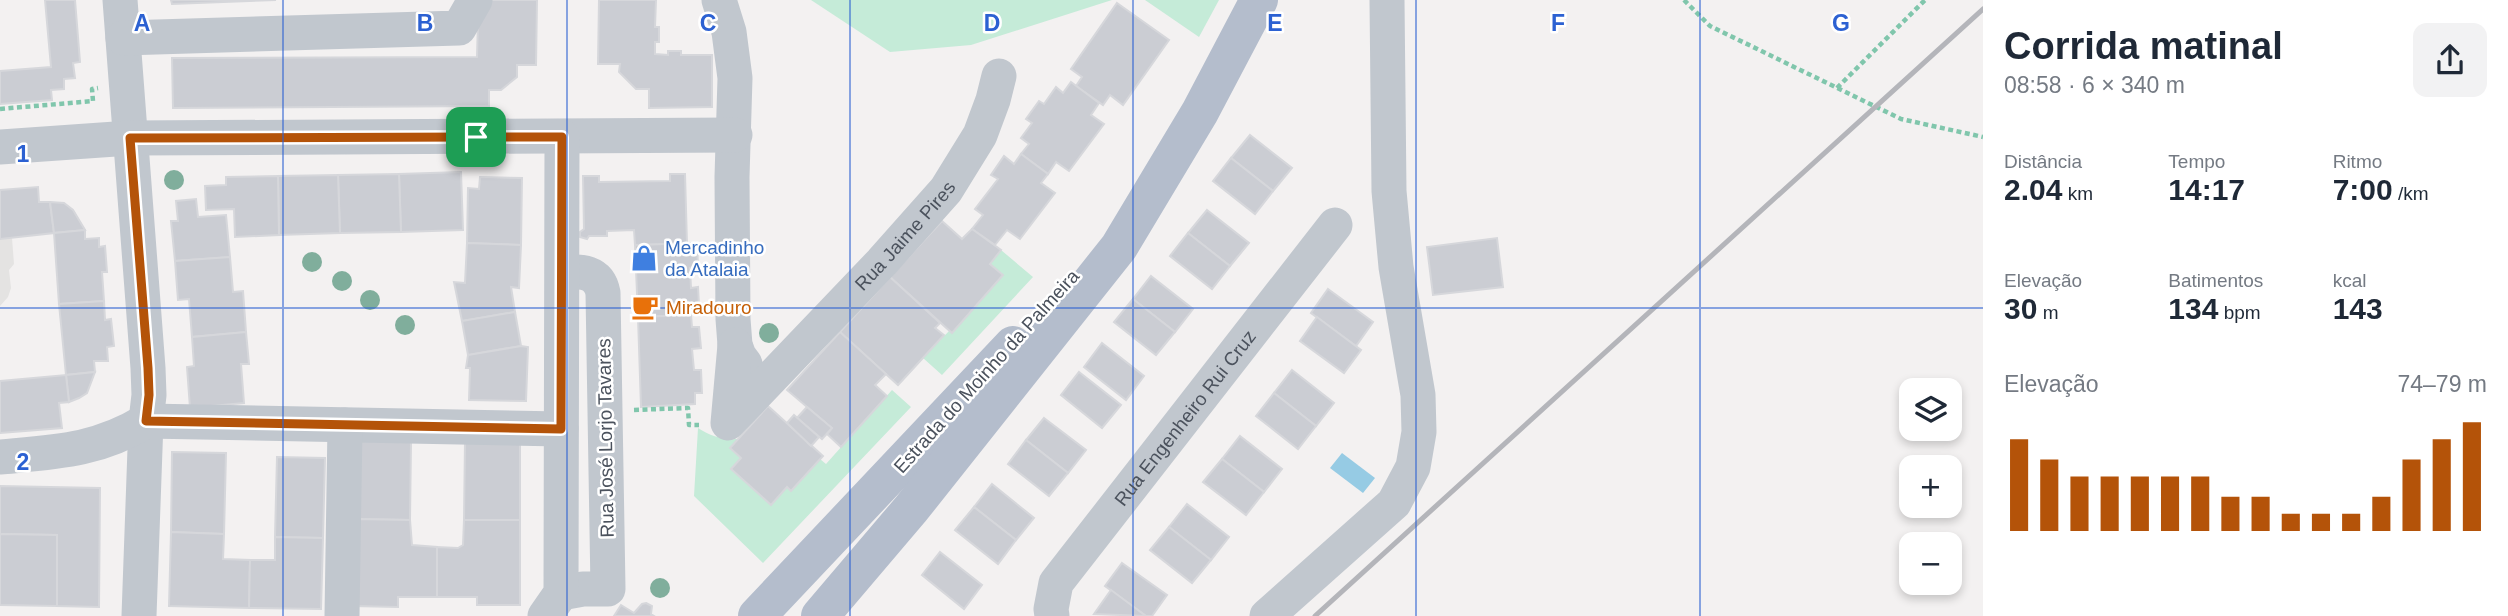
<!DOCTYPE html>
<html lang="pt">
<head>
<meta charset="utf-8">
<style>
  body { margin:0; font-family:Arial,sans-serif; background:#f2f2f3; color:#1f2937; height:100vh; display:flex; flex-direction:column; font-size:26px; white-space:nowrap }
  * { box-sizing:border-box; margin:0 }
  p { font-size:23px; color:#747a83 }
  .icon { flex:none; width:38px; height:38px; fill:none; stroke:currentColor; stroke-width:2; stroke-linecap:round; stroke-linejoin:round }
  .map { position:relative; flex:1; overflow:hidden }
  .side { display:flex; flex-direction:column; background:#fff; width:525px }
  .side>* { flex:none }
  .controls { position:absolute; left:1899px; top:378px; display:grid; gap:14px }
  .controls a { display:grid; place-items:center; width:63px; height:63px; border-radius:14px; background:#fff; box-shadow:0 4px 10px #0003; font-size:35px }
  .pin { position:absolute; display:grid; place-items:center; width:60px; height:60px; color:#fff; margin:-30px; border-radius:14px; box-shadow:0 4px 10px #0006 }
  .round { display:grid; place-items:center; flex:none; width:74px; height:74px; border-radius:14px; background:#f2f2f3 }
  .summary { display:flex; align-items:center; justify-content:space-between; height:119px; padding:0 21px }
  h1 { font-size:38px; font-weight:600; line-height:52px }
  .figures { display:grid; grid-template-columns:repeat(3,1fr); gap:10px; height:119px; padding:7px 21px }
  .figures div { display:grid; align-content:center }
  .figures b { font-size:30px; font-weight:600 }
  .figures small { font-size:19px; font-weight:400 }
  .figures p { font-size:19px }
  .chart { height:196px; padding:14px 21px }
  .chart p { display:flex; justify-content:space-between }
  .chart svg { width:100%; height:126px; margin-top:7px; stroke:#b45309; stroke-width:6 }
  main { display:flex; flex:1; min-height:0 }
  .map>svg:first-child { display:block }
</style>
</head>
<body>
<main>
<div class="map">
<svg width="1983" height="616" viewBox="0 0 1983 616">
  <rect width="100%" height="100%" fill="#f3f1f1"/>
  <polygon fill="#e4e3e2" points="12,238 14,264 9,270 11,288 8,297 0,306 0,239"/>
  <g fill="#c5ebd8">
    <polygon points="811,0 1112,0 971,45 890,52"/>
    <polygon points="1145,0 1219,0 1199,37"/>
    <polygon points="1001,250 1033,277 942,375 923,358 1003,275 990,264"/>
    <path d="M892,390L911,407L763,563L694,496L698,428C710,436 723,440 738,439L730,448L741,458L771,505L787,487L791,491L820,459L826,464Z"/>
  </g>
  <polygon fill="#96cbe4" points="1342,453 1375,478 1363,493 1330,468"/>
  <g fill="#cbcdd3" stroke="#d6d7db" stroke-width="2">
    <polygon points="45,0 75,0 80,62 73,63 75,78 64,79 64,89 51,90 52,100 0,104 0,71 51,67"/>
    <polygon points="171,0 276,0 172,4"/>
    <polygon points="491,0 537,0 536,65 517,65 517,77 501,90 489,90 489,106 173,108 172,58 477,57 478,21"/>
    <polygon points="599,0 656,0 655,27 659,27 659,42 655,42 655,54 668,55 668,51 681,51 681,55 712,55 712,107 649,108 649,89 636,89 619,72 620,64 598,64"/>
    <polygon points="1117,3 1169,40 1123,105 1110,95 1103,105 1076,86 1082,77 1071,69"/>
    <polygon points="1071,82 1099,103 1091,115 1104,124 1069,171 1056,162 1048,174 1021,154 1029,144 1021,138 1032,123 1026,119 1039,101 1044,104 1056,87 1063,93"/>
    <polygon points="1250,135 1292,168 1273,191 1231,158"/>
    <polygon points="1021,154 1048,174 1041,183 1055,193 1020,239 1007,230 995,245 972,229 983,215 975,209 998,179 991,175 1004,156 1014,164"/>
    <polygon points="1231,158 1273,191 1255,214 1213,181"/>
    <polygon points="461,172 463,230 401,232 399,174"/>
    <polygon points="399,174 401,232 340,233 338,175"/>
    <polygon points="670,174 685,174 687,244 635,245 634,230 607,231 607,236 589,236 587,239 580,237 580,232 584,229 583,176 599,176 599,182 670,181"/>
    <polygon points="338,175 340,233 279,235 278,176"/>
    <polygon points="278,176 279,235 235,237 234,209 206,210 205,186 226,185 226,177"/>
    <polygon points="480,177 522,178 521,245 467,243 468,188 479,189"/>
    <polygon points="38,187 39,202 50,202 54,233 0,239 0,190"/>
    <polygon points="196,199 198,217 226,215 230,257 175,261 171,221 178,221 176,201"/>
    <polygon points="50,202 64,203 73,210 85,230 54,233"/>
    <polygon points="1207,210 1249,243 1230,266 1188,233"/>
    <polygon points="942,221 962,239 972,229 1001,250 990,264 1003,275 952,333 890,277"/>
    <polygon points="85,230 85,239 99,238 99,247 105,246 107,272 102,272 104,301 59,304 54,233"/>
    <polygon points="1188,233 1230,266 1212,289 1170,256"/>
    <polygon points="1497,238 1503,287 1433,295 1427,247"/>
    <polygon points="467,243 521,245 519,288 511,287 515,312 462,321 454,282 465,283"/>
    <polygon points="697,243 698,267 690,268 691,288 698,287 699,305 691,306 691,315 638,317 635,245"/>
    <polygon points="230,257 233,292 243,291 246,332 192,337 189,299 178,300 175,261"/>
    <polygon points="1151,276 1193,309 1175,332 1133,299"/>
    <polygon points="890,277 940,323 935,328 944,335 898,385 840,332"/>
    <polygon points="1328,289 1373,322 1356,346 1311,313"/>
    <polygon points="1133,299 1175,332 1156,355 1114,322"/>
    <polygon points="104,301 105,320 111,319 114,346 107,347 108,361 94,361 95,372 66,375 59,304"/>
    <polygon points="515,312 521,346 468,355 462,321"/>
    <polygon points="691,315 692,327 699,327 701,348 692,349 694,370 701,370 702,393 695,393 695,404 641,407 638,317"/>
    <polygon points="1317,317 1361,350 1344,373 1300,341"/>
    <polygon points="246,332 249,364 241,364 244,403 190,408 187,367 194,366 192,337"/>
    <polygon points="840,332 886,374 875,385 887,396 841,447 827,434 832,428 787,390"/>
    <polygon points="1102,343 1144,376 1126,400 1084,367"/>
    <polygon points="521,346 528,347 526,401 469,400 470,368 466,368 468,355"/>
    <polygon points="1292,370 1334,403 1316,426 1274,393"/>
    <polygon points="95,372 87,393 79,398 69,402 66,375"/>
    <polygon points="1079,372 1121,405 1102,428 1061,395"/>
    <polygon points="66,375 69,402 59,403 62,428 0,433 0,381"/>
    <polygon points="1274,393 1316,426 1298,449 1256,416"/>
    <polygon points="768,406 823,456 791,491 787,487 771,505 731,469 741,458 730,448"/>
    <polygon points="807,407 832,428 822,439 797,418"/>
    <polygon points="794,415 819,437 811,446 787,423"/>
    <polygon points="1044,418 1086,450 1068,473 1026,440"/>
    <polygon points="1240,436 1282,469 1264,492 1222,459"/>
    <polygon points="356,440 411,441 410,520 354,519"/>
    <polygon points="1026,440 1068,473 1049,496 1008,464"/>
    <polygon points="465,442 520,442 520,520 464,520"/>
    <polygon points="172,452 226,453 224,534 171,532"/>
    <polygon points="277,457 325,458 323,538 275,537"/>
    <polygon points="1222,459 1264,492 1246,515 1203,482"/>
    <polygon points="992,484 1034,518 1016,540 974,507"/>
    <polygon points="0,486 100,488 99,607 57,606 57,535 0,534"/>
    <polygon points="1187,504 1229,537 1211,560 1169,527"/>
    <polygon points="974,507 1016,540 998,564 955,530"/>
    <polygon points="354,519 410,520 412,545 437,547 437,597 398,597 398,607 353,606"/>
    <polygon points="464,520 520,520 520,605 477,605 477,597 437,597 437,547 458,548 463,545"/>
    <polygon points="1169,527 1211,560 1192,583 1150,550"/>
    <polygon points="171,532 224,534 223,559 250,560 249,608 169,606"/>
    <polygon points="0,534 57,535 57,606 0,605"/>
    <polygon points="275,537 323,538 321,609 249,608 250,560 275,560"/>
    <polygon points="940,552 982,585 964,609 922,575"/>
    <polygon points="1122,563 1167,595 1152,616 1146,616 1105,586"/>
    <polygon points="1111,590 1146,616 1094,614"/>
    <polygon points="646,603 652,606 651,614 654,616 614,616 621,605 634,613 642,604"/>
  </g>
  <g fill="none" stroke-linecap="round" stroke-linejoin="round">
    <g stroke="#80c6ac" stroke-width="4.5" stroke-dasharray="5 3.5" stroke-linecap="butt">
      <polyline points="1684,0 1710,26 1901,119 1983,137"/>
      <polyline points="1837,88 1925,0"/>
      <polyline points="0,109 93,101 92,89 98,88"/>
      <polyline points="634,410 688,408 689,425 699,425"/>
    </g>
    <g stroke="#c1c7ce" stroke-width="35">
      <polyline points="120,0 148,368 149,395 146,421 139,616"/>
      <polyline points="719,0 729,32 735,78 732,177 733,319 735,345 739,356 745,364"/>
      <polyline points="123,38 459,28 475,0"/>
      <polyline points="0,147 130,138 735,135"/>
      <path id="s1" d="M735,345L728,423L882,262L946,190L980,135L993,100L999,76"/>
      <path d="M0,457C55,452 97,451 146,421L561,429"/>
      <path d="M561,593L583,589H608L603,293C599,271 581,271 563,272"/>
      <polyline points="342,616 345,425"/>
      <polyline points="545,616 561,593 562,137"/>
      <path id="s2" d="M1052,616L1051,609L1056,583L1335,225"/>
      <polyline points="1267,616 1394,503 1413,467 1419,432 1418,395 1396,267 1389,191 1387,0"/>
    </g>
    <g stroke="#b4bdcc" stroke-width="38">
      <polyline points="757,616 1013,345"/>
      <polyline points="820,616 911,509 1119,247 1200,112 1259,0"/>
    </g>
    <polyline stroke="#b4b5ba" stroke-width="5" points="1315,616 1983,9"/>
  </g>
  <g fill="#80ae9c">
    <circle cx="174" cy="180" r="10"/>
    <circle cx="312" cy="262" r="10"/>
    <circle cx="342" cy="281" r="10"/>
    <circle cx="370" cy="300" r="10"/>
    <circle cx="405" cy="325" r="10"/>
    <circle cx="769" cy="333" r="10"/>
    <circle cx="660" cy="588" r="10"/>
  </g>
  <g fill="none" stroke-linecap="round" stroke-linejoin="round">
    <g stroke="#fff" stroke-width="14">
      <polygon id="route" points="476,137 562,137 561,429 146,421 149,395 148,368 130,138"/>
    </g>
    <use href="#route" stroke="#b45309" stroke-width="9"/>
  </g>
  <path fill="none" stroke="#2c61d2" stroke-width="2" stroke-opacity="0.55" d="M283,0V616M567,0V616M850,0V616M1133,0V616M1416,0V616M1700,0V616M0,308H1983"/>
  <defs>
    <g id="shop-bare" transform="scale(2.1)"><path d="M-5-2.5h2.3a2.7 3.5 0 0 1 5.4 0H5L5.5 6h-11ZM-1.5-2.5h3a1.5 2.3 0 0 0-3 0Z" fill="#3f7fe0" stroke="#fff" stroke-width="2.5" paint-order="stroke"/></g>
    <g id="cafe-bare" transform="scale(2.1)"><path d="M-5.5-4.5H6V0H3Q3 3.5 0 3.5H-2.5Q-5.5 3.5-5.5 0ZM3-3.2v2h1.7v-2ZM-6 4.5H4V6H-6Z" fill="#e8710a" stroke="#fff" stroke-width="2.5" paint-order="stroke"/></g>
  </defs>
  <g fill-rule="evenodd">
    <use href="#shop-bare" x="644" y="258"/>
    <use href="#cafe-bare" x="645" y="307"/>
  </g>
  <g text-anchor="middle" stroke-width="5" stroke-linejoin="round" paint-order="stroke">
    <g font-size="19" fill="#4b525d" stroke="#fff">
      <text dy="7" stroke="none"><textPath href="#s1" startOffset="336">Rua Jaime Pires</textPath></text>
      <text transform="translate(986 371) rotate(-48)" y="7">Estrada do Moinho da Palmeira</text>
      <text dy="7" stroke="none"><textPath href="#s2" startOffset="243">Rua Engenheiro Rui Cruz</textPath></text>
      <text transform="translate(605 438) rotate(-91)" y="7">Rua José Lorjo Tavares</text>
    </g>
    <g font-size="19" fill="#366cbe" stroke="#fff" text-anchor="start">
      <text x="665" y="254">Mercadinho<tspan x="665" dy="22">da Atalaia</tspan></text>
    </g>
    <g font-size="19" fill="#c56008" stroke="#fff" text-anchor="start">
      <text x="666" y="314">Miradouro</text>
    </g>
  </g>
  <g font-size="23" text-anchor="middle" font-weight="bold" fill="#2c61d2" stroke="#fff" stroke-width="5" stroke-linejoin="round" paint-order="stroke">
    <text x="142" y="31">A</text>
    <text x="425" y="31">B</text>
    <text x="708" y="31">C</text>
    <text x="992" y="31">D</text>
    <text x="1275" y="31">E</text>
    <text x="1558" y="31">F</text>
    <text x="1841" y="31">G</text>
    <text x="23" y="162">1</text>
    <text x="23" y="470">2</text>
  </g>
</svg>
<div class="controls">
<a><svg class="icon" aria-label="layers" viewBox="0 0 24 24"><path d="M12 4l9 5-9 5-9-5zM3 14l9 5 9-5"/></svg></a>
<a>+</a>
<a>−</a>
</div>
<div class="pin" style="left:476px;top:137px;background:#1e9e55"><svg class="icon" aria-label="arrive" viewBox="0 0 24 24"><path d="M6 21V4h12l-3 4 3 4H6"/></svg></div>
</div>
<section class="side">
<div class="summary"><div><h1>Corrida matinal</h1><p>08:58 · 6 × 340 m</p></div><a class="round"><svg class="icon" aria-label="share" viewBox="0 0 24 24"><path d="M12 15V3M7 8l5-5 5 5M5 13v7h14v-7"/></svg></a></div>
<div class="figures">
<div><p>Distância</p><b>2.04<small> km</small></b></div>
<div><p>Tempo</p><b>14:17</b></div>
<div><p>Ritmo</p><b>7:00<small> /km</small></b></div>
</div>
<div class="figures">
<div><p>Elevação</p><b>30<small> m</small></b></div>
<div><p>Batimentos</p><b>134<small> bpm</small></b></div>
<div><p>kcal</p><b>143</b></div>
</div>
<div class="chart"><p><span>Elevação</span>74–79 m</p>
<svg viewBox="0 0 160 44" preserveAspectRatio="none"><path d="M5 44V12M15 44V19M25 44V25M35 44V25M45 44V25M55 44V25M65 44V25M75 44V32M85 44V32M95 44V38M105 44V38M115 44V38M125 44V32M135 44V19M145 44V12M155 44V6"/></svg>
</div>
</section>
</main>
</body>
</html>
